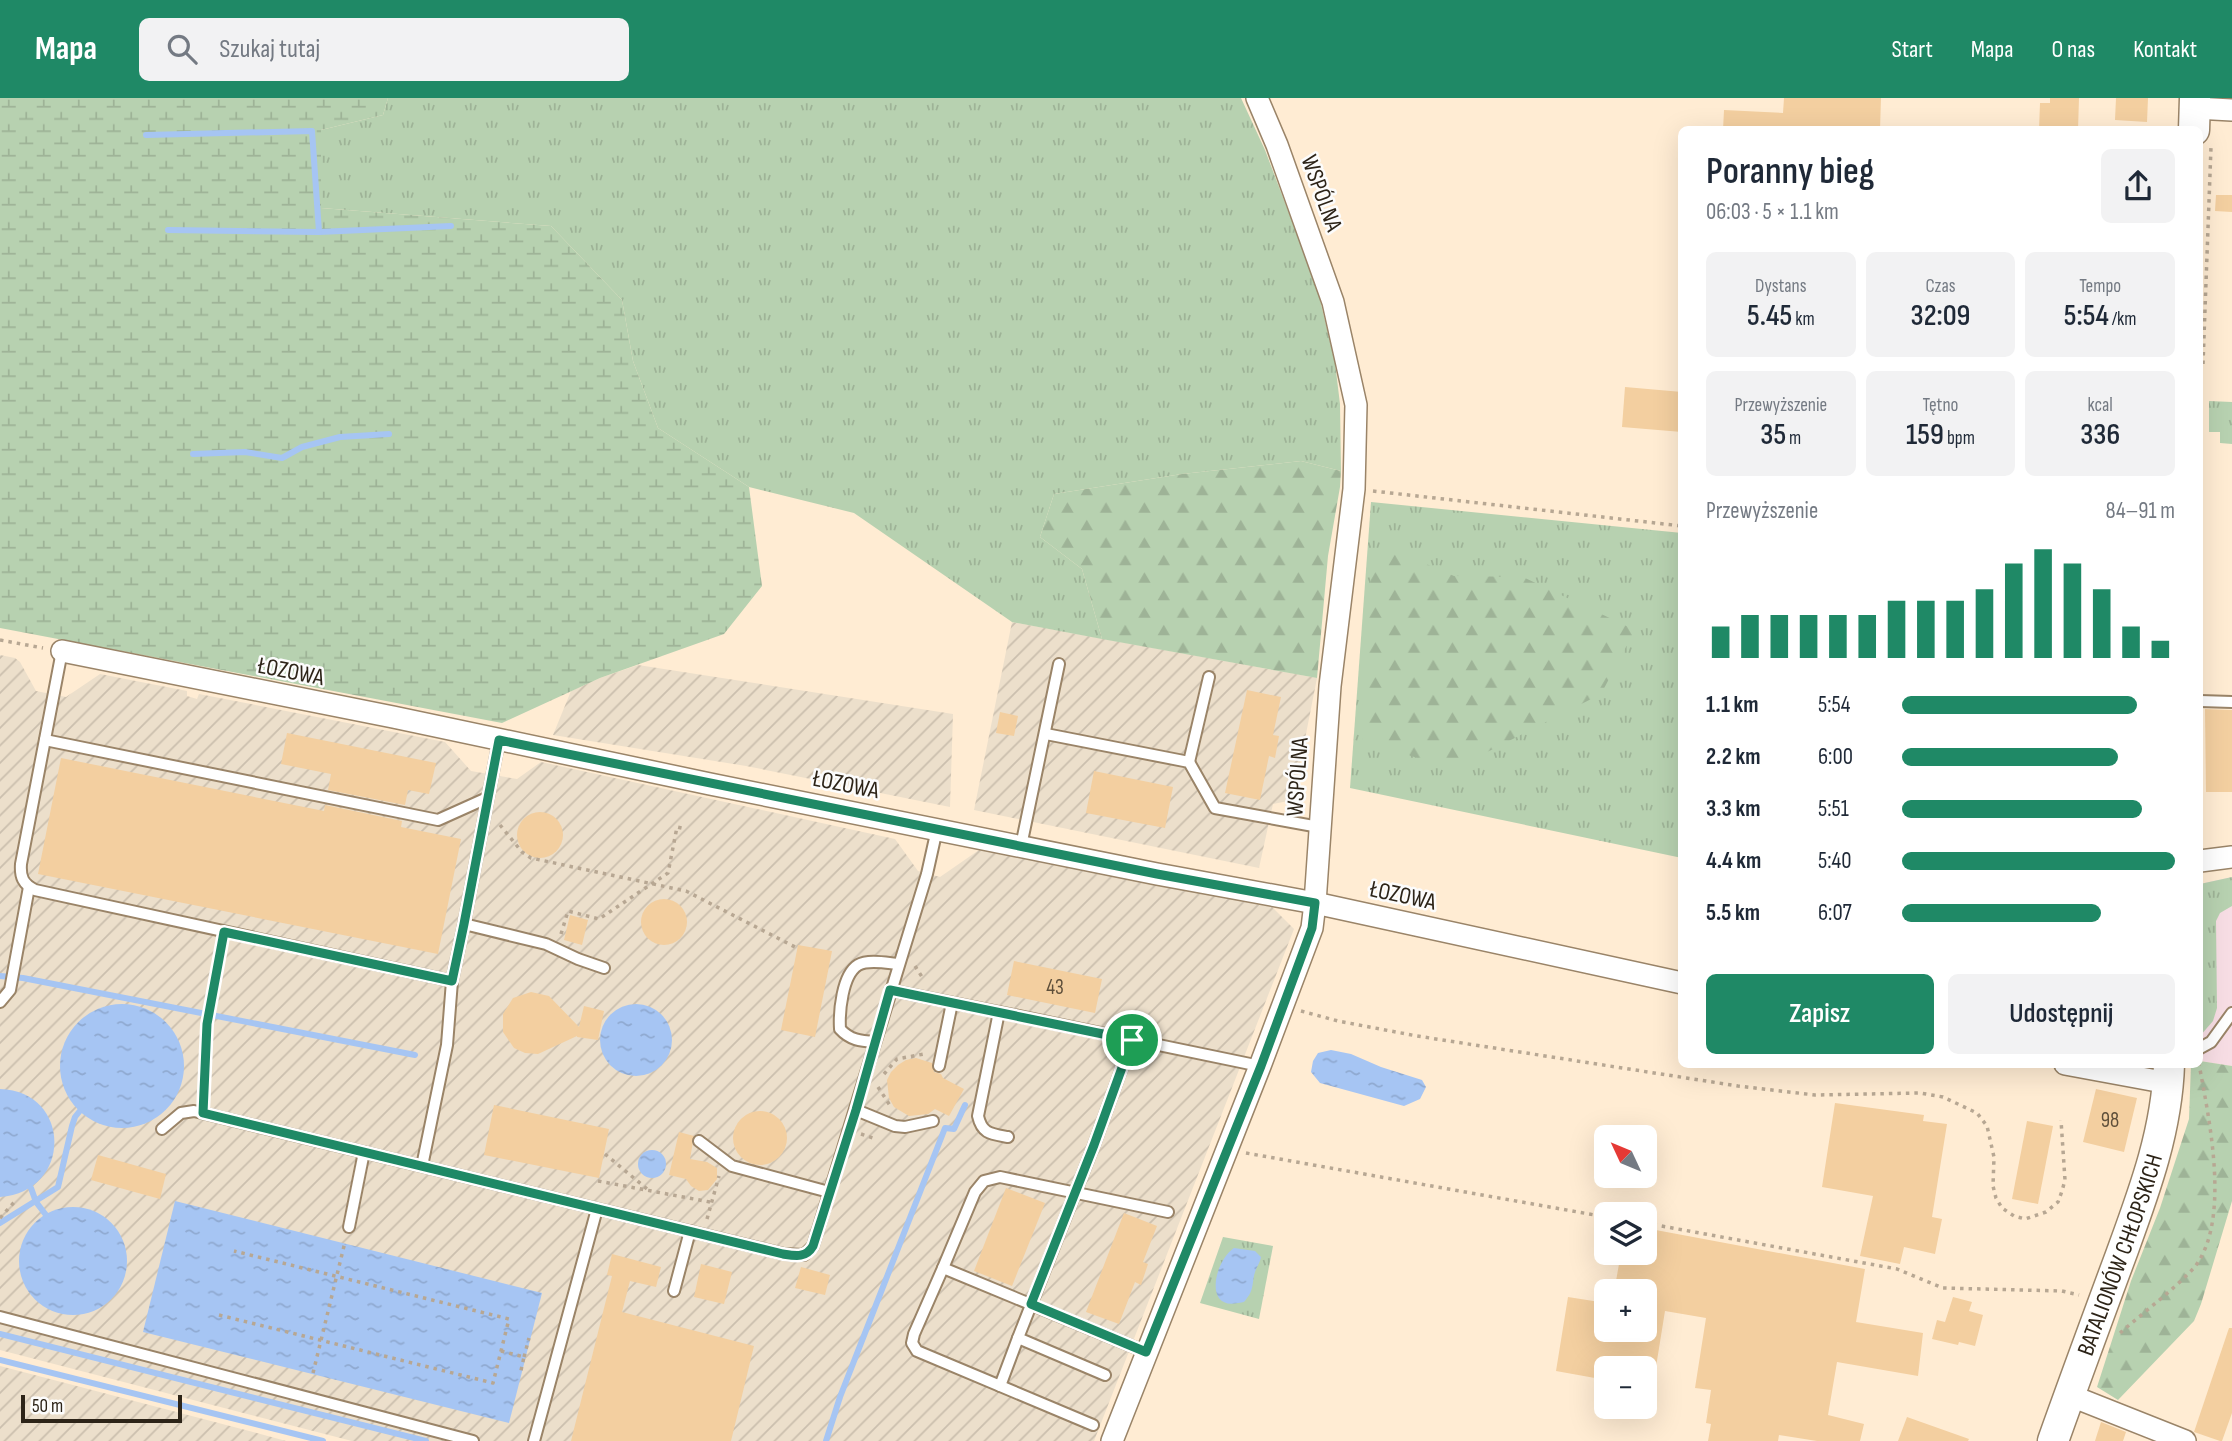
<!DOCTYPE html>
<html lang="pl">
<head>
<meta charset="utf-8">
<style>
  body { margin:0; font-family:"Sofia Sans Condensed",sans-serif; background:#f2f2f3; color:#1f2937; height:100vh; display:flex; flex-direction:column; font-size:26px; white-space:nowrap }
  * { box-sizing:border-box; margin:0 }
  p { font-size:23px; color:#747a83 }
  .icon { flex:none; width:38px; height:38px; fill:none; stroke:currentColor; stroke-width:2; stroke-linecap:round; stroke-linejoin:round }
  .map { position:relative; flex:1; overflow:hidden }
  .side { position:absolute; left:1678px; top:28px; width:525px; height:942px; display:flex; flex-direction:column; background:#fff; border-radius:10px; box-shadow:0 7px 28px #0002 }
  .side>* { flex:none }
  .needle { width:46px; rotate:314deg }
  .buttons { position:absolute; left:1594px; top:1027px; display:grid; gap:14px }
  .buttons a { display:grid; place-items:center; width:63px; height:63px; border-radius:10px; background:#fff; box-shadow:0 7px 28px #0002; font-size:35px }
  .scale { position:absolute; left:21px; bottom:18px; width:161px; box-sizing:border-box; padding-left:7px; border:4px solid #2d2418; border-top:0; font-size:19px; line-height:24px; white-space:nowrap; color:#2d2418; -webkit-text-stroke:5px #fcfcfc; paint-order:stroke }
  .pin { position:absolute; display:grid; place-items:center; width:60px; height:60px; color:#fff; margin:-30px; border:4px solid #fff; border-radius:50%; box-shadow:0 2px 7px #0007 }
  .round { display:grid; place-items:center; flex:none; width:74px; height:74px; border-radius:10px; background:#f2f2f3 }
  .overview { display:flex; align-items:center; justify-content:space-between; height:119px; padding:0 28px }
  h1 { font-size:38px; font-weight:600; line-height:52px }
  .stats { display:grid; grid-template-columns:repeat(3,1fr); gap:10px; height:119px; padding:7px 28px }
  .stats div { display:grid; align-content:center; border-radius:10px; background:#f2f2f3; text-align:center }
  .stats b { font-size:30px; font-weight:600 }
  .stats small { font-size:19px; font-weight:400 }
  .stats p { font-size:19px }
  .chart { height:196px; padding:14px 28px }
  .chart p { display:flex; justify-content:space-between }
  .chart svg { width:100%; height:126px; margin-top:7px; stroke:#1f8966; stroke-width:6 }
  .button { display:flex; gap:14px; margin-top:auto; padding:14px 28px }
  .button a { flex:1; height:80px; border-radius:10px; background:#1f8966; color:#fff; font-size:28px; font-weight:600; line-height:80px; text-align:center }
  .button a+a { background:#f2f2f3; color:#1f2937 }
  ul { padding:0 28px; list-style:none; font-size:23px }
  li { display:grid; grid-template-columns:112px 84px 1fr; align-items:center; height:52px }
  li i { height:18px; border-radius:9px; background:#1f8966 }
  header { display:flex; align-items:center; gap:42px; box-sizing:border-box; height:98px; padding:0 35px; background:#1f8966; color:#fff }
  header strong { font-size:33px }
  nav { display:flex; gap:38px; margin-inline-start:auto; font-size:24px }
  .search { width:490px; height:63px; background:#f2f2f3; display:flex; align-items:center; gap:18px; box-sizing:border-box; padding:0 24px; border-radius:10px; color:#747a83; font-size:26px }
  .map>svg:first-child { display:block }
</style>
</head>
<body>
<header>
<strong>Mapa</strong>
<div class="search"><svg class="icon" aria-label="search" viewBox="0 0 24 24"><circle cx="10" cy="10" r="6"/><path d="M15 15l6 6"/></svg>Szukaj tutaj</div>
<nav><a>Start</a><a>Mapa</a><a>O nas</a><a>Kontakt</a></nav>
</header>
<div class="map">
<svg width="2232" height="1343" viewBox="0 0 2232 1343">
  <defs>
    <pattern id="industrial-furrows" width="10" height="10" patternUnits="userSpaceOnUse" patternTransform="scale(1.75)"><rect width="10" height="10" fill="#ecdfcb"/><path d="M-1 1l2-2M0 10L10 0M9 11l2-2" fill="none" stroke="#cbbfae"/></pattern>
    <pattern id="grass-tufts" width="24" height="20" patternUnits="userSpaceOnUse" patternTransform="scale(1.75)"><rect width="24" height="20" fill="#b7d1b0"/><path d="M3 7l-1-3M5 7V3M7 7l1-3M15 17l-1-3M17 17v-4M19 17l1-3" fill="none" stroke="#9eb397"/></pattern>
    <pattern id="forest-firs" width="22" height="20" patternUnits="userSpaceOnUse" patternTransform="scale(1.75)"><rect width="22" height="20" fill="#b7d1b0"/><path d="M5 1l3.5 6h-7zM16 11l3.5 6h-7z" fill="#9eb397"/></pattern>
    <pattern id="wetland-marsh" width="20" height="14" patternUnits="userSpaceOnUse" patternTransform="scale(1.75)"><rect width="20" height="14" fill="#b7d1b0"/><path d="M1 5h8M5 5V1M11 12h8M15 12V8" fill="none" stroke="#9eb397"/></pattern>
    <pattern id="water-ripples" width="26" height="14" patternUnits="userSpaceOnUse" patternTransform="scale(1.75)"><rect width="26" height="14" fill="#a6c5f3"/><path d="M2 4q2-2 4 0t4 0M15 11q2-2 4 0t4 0" fill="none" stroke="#8fa9d0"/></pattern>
  </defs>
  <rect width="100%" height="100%" fill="#ffecd3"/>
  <polygon fill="#f7dde4" points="2232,779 2232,968 2200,963 2202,818 2200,817 2200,786"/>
  <g fill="url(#industrial-furrows)">
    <polygon points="1012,524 1317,580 1293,702 1273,706 1259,770 974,712"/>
    <polygon points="0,557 15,560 20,564 36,593 66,599 100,576 187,593 187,598 197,601 199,596 445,644 471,673 517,681 541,664 895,741 918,773 940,779 979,752 1272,809 1294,831 1094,1343 352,1343 0,1252"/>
    <polygon points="638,567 953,616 950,709 746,668 553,637 571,593 600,580"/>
    <polygon points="0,1268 253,1334 286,1343 0,1343"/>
  </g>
  <g fill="url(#grass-tufts)">
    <polygon points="388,0 1241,0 1265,52 1317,189 1335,265 1340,306 1341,373 1301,363 1182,376 1054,396 1040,439 1082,471 1102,541 1012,524 854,415 749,389 658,330 633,263 622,202 551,128 321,110 321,32 383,17"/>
    <polygon points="2209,303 2232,304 2232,346 2220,345 2220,334 2209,334"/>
    <polygon points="1371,404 1682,435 1682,760 1350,690"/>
    <polygon points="2232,779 2232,808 2220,815 2216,823 2217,910 2213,923 2200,938 2202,818 2200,817 2200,786"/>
    <polygon points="1223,1139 1273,1148 1259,1221 1200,1205"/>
  </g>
  <g fill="url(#forest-firs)">
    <polygon points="1301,363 1341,373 1340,389 1328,458 1317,580 1102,541 1082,471 1040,439 1054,396 1182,376"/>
    <polygon points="1394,452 1454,478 1523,479 1635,532 1601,596 1452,672 1362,641 1365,527 1373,464"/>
    <polygon points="2200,963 2232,968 2232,1103 2201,1206 2194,1223 2118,1302 2097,1289 2131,1183 2160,1110 2189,1021 2191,966 2200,966"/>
  </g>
  <polygon fill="url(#wetland-marsh)" points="0,0 388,0 383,17 321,32 321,110 551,128 622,202 633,263 658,330 749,389 762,488 724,536 600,580 502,625 0,530"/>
  <g fill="url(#water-ripples)">
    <circle cx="636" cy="942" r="36"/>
    <circle cx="122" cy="968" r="62"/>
    <polygon points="1331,952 1351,956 1381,969 1422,982 1426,989 1420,1001 1404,1008 1320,985 1311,974 1313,963 1318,955"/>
    <path d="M0,991C72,993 73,1094 0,1099Z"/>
    <circle cx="652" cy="1066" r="14"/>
    <polygon points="175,1103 542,1195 509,1325 143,1234"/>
    <circle cx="73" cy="1163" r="54"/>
    <path d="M1234,1150L1255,1153L1261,1159C1260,1165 1257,1168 1255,1174C1252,1183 1254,1192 1247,1200C1244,1205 1244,1204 1238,1205C1203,1212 1215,1162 1234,1150Z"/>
  </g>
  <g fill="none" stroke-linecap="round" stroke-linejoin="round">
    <g stroke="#a6c5f3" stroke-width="6">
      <polyline points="146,37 312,33 319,134 451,128"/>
      <polyline points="168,132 319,134"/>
      <polyline points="193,356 245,354 282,360 302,349 340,339 389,336"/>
      <polyline points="0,878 23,880 415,957"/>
      <polyline points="31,1090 36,1104 46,1117"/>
      <polyline points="0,1125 58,1089 72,1028 75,1019 79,1014"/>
      <polyline points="0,1236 426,1343"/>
      <polyline points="0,1262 323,1343"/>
      <polyline points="826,1343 840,1299 945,1030 954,1031 965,1007"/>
    </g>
  </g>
  <g fill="#f3cfa0">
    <polygon points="1784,0 1881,0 1880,32 1723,32 1724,12 1783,15"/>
    <polygon points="2050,0 2079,0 2078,32 2039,32 2040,5 2050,5"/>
    <polygon points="2116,0 2148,0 2147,24 2115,22"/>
    <polygon points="2216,97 2232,97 2232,114 2215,113"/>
    <polygon points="1625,289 1682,294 1682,334 1622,329"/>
    <polygon points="1247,592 1281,599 1273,637 1279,638 1275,660 1269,658 1260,702 1225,695"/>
    <polygon points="2205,611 2232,612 2232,694 2206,694"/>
    <polygon points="1000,614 1018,618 1014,638 996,635"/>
    <polygon points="287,635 436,665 429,696 408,692 405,707 328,692 331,676 281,666"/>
    <polygon points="61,660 324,713 325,707 402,723 401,729 461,741 438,856 38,776"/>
    <polygon points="1094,673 1173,689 1165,730 1086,715"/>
    <circle cx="540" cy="737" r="23"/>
    <circle cx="664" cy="824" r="23"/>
    <polygon points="570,817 588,822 582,847 564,842"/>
    <polygon points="798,847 832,853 815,939 781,932"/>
    <polygon points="1014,863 1102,881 1095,915 1007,897"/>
    <polygon points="531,894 549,898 579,929 584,908 604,913 598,942 577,939 577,938 538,956 525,955 514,950 503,934 503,916 513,900"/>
    <polygon points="916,960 932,965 934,974 941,976 943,980 964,991 949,1018 935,1011 928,1016 909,1018 894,1009 889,1000 887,982 891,974 898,967 906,962"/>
    <polygon points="2096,991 2137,1000 2124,1054 2083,1044"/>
    <polygon points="1835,1005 1924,1017 1923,1023 1947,1026 1932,1119 1942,1121 1935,1156 1904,1149 1900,1166 1860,1158 1873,1098 1822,1089"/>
    <polygon points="494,1007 609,1031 599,1080 484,1057"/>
    <circle cx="760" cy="1040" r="27"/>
    <polygon points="2027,1023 2053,1028 2038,1106 2012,1101"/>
    <polygon points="679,1034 694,1038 690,1061 707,1064 717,1070 717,1081 708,1092 699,1093 691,1088 686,1081 669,1077"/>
    <polygon points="98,1057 166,1076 160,1101 91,1082"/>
    <polygon points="1006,1090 1045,1105 1012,1188 974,1173"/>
    <polygon points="1124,1115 1157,1128 1143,1164 1148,1166 1141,1187 1135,1184 1119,1226 1086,1214"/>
    <polygon points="1645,1130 1865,1171 1856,1224 1923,1235 1918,1278 1837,1264 1828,1317 1864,1326 1860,1343 1817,1343 1779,1337 1778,1343 1708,1343 1711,1326 1706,1325 1711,1292 1695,1290 1706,1220 1665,1213 1655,1275 1645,1274 1645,1270 1606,1270 1606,1282 1556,1273 1568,1199 1606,1205 1606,1232 1645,1232 1645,1194 1614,1194 1621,1155 1645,1155"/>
    <polygon points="612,1156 661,1169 656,1189 630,1183 622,1214 754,1248 731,1343 571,1343 612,1178 607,1177"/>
    <polygon points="701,1166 732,1174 724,1206 694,1199"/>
    <polygon points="801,1169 830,1177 825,1197 795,1190"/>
    <polygon points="1953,1199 1972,1204 1969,1213 1983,1217 1975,1248 1959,1244 1958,1247 1932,1241 1937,1222 1945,1224"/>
    <polygon points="2229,1230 2232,1230 2232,1315 2222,1343 2220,1343 2194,1334"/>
    <polygon points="1907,1319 1969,1341 1968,1343 1898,1343"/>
    <polygon points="2101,1324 2126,1334 2123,1343 2095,1343"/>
  </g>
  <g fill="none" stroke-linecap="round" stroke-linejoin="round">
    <g stroke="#9a8468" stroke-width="14">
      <g id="lane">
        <path d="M62,553L21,766C20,779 23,786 35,792L452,883"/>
        <polyline points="2200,603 2232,604"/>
        <polyline points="1046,636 1189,664 1215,710 1319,729"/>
        <polyline points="45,642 438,722 487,700"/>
        <polyline points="1189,664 1209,579"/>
        <polyline points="1021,748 1059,566"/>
        <polyline points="464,826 546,846 578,861 604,870"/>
        <polyline points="890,892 999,914"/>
        <polyline points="0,904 10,892 29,789"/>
        <path d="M875,944C860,943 850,942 840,931C839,914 842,877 858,867C868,861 887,865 898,866"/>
        <polyline points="2200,950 2211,944 2232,915"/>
        <polyline points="939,968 952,905"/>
        <polyline points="856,1012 895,1028 905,1029 933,1023"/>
        <polyline points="162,1031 181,1015 194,1013 784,1156 804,1157 813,1148 927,776 937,731"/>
        <path d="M1008,1039C991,1036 982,1036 978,1018L999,914L1260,968"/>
        <polyline points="699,1043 732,1068 829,1094"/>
        <polyline points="422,1068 447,947 452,883 464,826 499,642"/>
        <polyline points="349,1129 364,1054"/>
        <polyline points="943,1170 975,1094 984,1083 1000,1079 1168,1114"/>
        <polyline points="674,1193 690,1133"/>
        <polyline points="0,1219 473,1343"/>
        <polyline points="1105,1277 1018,1240 1094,1047 1132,942"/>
        <polyline points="1000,1288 1018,1240"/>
        <polyline points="1093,1327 917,1253 912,1245 914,1236 943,1170 1146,1254"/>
        <polyline points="534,1343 597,1111"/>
      </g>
    </g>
    <g stroke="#9a8468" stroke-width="24">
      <g id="street">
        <polyline points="2195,10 2232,12"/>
        <polyline points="62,553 393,619 710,686 1157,776 1315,805 1682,885"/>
        <polyline points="2200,763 2232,759"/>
        <polyline points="2065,966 2168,985"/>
        <polyline points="2069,1297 2185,1343"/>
        <polyline points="1112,1343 1260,968 1312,830 1315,805 1330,588 1354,391 1356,307 1333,204 1277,47 1257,0"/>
      </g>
    </g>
    <g stroke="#9a8468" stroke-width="33">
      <g id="secondary">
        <polyline points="2194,32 2195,0"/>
        <path id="s1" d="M2053,1343C2075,1281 2098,1219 2121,1157C2144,1094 2167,1033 2169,966"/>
      </g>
    </g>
    <g stroke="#b7a793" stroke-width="3.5" stroke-dasharray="3.5 5" stroke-linecap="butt">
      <polyline points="2203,266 2211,49"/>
      <polyline points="1373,393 1682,428"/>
      <polyline points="0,542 43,550"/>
      <polyline points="500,727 522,754 531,760 686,793 795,849"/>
      <polyline points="561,836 568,813 599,821 668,775 677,729 686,731"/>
      <polyline points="915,868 924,882"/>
      <polyline points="1301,913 1338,923 1417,938 1738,988 1815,997 1920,995 1943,999 1977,1015 1987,1028 1994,1059 1993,1088 1996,1100 2002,1110 2014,1118 2025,1121 2046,1114 2058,1104 2062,1093 2065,1082 2061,1022"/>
      <polyline points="1138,970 1153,963"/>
      <polyline points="884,976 897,961 924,956"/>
      <polyline points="878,989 891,1009"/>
      <polyline points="204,1001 207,926 221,849"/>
      <polyline points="861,1036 873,1040"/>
      <polyline points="1246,1055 1606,1119"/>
      <polyline points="605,1056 647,1091"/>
      <polyline points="598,1083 710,1104"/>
      <polyline points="0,1120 17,1101"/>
      <polyline points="707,1121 719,1078"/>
      <polyline points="1645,1125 1897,1171 1943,1190 2062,1193 2079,1197"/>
      <polyline points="219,1217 493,1285 509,1221 234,1153"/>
      <path d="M2120,1235C2144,1214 2171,1194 2193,1171C2232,1125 2209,1021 2199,966"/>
      <polyline points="501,1253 524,1259 520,1277"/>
      <polyline points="524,1259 529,1240"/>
      <polyline points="313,1275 345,1144"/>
    </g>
    <use href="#lane" stroke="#fff" stroke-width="10"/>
    <use href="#street" stroke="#fff" stroke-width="21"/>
    <use href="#secondary" stroke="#fff" stroke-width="30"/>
  </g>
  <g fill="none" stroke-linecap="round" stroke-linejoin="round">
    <g stroke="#fff" stroke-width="14">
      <path id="route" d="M499,642L1157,776L1315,805L1312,830L1261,968L1146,1254L1031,1206L1094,1047L1132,942L890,892L856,1012L813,1148C806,1160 796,1158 783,1156L203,1015L207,926L224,834L452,883L464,826Z"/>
    </g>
    <use href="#route" stroke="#1f8966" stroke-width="9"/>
  </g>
  <g text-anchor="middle" stroke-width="5" stroke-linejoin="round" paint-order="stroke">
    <g font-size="21" fill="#5e4f3a">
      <text x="1055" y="896">43</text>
      <text x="2110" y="1029">98</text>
    </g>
    <g font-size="24" fill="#2d2418" stroke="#fcfcfc">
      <text transform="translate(1322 95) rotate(70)" y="8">WSPÓLNA</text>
      <text transform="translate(291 573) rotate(11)" y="8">ŁOZOWA</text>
      <text transform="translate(1297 679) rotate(-86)" y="8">WSPÓLNA</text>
      <text transform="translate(846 686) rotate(11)" y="8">ŁOZOWA</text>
      <text transform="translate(1403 797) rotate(12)" y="8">ŁOZOWA</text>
      <text dy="8" stroke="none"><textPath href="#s1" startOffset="198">BATALIONÓW CHŁOPSKICH</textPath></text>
    </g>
  </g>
</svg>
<div class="buttons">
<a><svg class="needle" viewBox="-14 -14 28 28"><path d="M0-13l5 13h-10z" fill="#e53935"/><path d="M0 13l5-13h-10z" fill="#747a83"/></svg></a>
<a><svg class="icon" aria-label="layers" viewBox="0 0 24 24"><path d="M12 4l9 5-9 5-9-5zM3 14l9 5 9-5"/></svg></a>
<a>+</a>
<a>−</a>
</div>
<div class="scale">50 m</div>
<div class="pin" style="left:1132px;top:942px;background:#1e9e55"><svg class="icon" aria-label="arrive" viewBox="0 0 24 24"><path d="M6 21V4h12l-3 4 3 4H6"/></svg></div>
<section class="side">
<div class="overview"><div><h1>Poranny bieg</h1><p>06:03 · 5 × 1.1 km</p></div><a class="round"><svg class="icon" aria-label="share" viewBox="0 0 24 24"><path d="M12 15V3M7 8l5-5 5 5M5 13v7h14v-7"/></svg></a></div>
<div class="stats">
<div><p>Dystans</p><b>5.45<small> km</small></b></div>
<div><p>Czas</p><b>32:09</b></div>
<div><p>Tempo</p><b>5:54<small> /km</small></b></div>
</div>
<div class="stats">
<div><p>Przewyższenie</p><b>35<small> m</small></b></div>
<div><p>Tętno</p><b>159<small> bpm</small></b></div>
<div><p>kcal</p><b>336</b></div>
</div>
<div class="chart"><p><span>Przewyższenie</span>84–91 m</p>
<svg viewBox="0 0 160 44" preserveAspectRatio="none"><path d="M5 44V33M15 44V29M25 44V29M35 44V29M45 44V29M55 44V29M65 44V24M75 44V24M85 44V24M95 44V20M105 44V11M115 44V6M125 44V11M135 44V20M145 44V33M155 44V38"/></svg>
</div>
<ul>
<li><b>1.1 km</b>5:54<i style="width:86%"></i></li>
<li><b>2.2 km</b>6:00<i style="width:79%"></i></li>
<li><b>3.3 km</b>5:51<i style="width:88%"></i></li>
<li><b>4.4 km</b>5:40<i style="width:100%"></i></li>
<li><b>5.5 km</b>6:07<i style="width:73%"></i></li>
</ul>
<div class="button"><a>Zapisz</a><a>Udostępnij</a></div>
</section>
</div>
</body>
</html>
